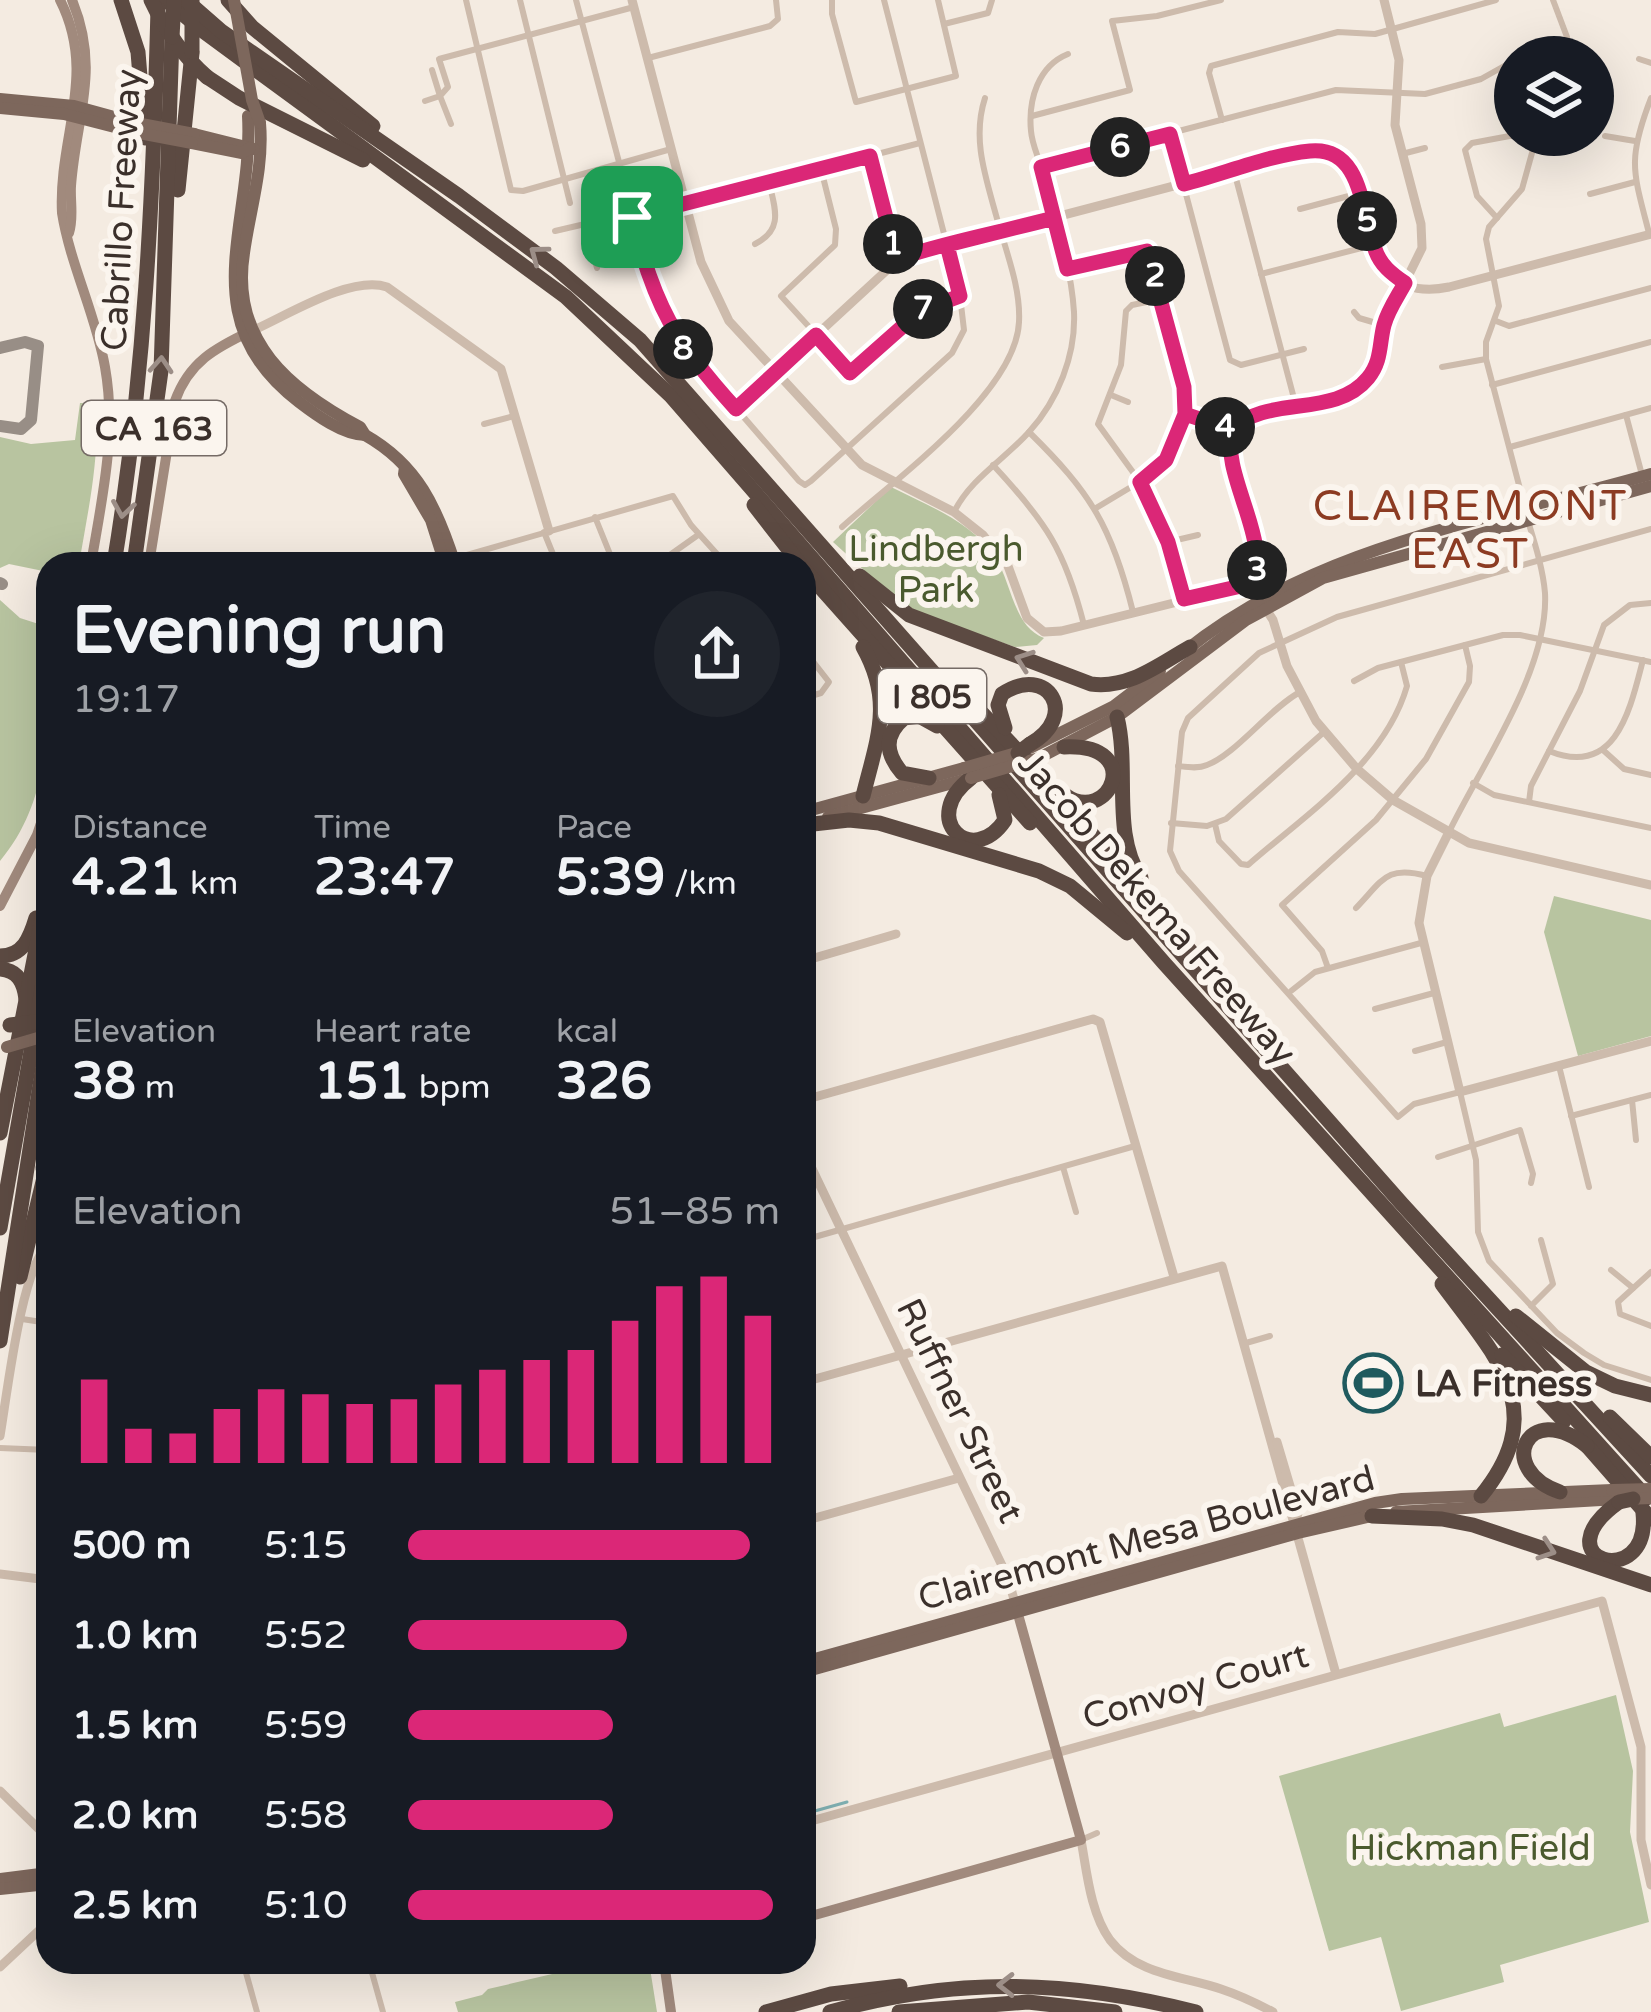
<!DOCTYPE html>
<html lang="en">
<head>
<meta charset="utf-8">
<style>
  body { margin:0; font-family:"Varela Round",sans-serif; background:#20242c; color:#f1f3f6; height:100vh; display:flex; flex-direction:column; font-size:45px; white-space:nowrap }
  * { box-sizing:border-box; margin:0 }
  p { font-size:39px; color:#9ea1a6 }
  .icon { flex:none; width:66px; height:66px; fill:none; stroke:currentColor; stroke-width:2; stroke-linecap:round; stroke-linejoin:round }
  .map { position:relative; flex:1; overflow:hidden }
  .side { position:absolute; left:36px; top:552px; width:780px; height:1422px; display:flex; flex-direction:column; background:#171b24; border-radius:36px; box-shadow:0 12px 48px #0002 }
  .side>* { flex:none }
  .controls { position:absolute; left:1494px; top:36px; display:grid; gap:24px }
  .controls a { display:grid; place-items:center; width:120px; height:120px; border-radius:50%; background:#171b24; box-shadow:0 12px 48px #0002; font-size:60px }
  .pin { position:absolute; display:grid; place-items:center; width:102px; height:102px; color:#fff; margin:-51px; border-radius:24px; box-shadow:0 6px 18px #0006 }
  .km { position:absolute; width:60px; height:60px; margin:-30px; border-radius:50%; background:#222; color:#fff; font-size:33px; line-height:60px; text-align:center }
  .round { display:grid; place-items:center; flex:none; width:126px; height:126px; border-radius:63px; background:#20242c }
  .headline { display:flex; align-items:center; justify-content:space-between; height:204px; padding:0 36px }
  h1 { font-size:66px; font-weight:700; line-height:90px }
  .figures { display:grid; grid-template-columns:repeat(3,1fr); gap:18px; height:204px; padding:12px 36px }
  .figures div { display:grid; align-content:center }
  .figures b { font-size:51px; font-weight:700 }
  .figures small { font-size:33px; font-weight:400 }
  .figures p { font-size:33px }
  .chart { height:336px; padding:24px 36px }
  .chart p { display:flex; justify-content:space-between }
  .chart svg { width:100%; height:216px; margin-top:12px; stroke:#db2777; stroke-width:6 }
  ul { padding:0 36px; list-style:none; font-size:39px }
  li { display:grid; grid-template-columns:192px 144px 1fr; align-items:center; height:90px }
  li i { height:30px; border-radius:15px; background:#db2777 }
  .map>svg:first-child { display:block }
</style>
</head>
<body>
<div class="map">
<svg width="1651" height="2012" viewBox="0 0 1651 2012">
  <rect width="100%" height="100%" fill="#f4ebe1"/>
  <g fill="#b8c4a0">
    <path d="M80,403H96C100,458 88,511 79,564H48V572L9,564L0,568V437L31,444L75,440Z"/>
    <path d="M891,487C927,505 972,522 995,557C1012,583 1013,626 1044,638L1037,645L1015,647L907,609L833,542Z"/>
    <path d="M0,600L20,618L48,627C48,708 56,794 0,861Z"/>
    <polygon points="1554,896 1651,920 1651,1036 1578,1056 1544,932"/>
    <polygon points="1616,1695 1633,1771 1630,1832 1649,1922 1500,1965 1504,1982 1401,2011 1381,1937 1329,1951 1279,1776 1500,1713 1504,1727"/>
    <polygon points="604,1962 649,1962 657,2012 458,2012 455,2002 482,1995 488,1989"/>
  </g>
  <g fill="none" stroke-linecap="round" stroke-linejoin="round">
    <polyline stroke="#7fb0b2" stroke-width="3" points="804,1814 847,1802"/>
    <g stroke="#988e86" stroke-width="12">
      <polyline points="0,348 25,342 38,346 31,420 21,429 0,426"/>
      <polyline points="0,583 2,584"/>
    </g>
    <g stroke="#cdbbac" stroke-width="6">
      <polyline points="466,0 511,190 523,191 671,149"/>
      <polyline points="520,0 570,203"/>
      <polyline points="576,0 619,162"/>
      <polyline points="832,0 832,14 856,102 956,76 938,0"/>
      <polyline points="1553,0 1567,37 1569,57"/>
      <polyline points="944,24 988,13 992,0"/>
      <polyline points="648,58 770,26 778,19 776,0"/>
      <polyline points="1639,59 1651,63"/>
      <polyline points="425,101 440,96 432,70"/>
      <polyline points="1032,116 1130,90 1112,21 1157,16 1221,0"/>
      <polyline points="1222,120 1209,73 1211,66 1338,32 1375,34 1496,0"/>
      <polyline points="451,124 440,96 448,87 439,59 634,7"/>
      <polyline points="1170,134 1230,360 1241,365 1304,349"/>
      <polyline points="1605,136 1635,141"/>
      <polyline points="1402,154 1425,148"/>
      <polyline points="870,156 892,241 900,258"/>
      <polyline points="1041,167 1336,90 1425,94 1481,79 1506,65"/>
      <polyline points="821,169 836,229 835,245 781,296 851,373 920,311 960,296"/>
      <polyline points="1234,171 1296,406"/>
      <polyline points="1590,194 1635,182"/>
      <polyline points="1300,209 1360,193"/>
      <polyline points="632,217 649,281 677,340 799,481 805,485 811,481 952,353 964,330 960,296 884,0"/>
      <polyline points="1497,218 1477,196 1465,150 1472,143 1515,135"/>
      <polyline points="585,224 597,268"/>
      <polyline points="555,231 585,224 607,224 920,143"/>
      <path d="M1649,233C1633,171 1627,160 1651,98"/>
      <path d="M755,244C784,229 775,209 769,182"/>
      <polyline points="1067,269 1147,251 1184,387 1185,414 1166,460 1156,472 1096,508"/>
      <polyline points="1261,274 1373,245"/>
      <polyline points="1161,299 1132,305 1126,311 1121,365 1098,424 1143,486 1168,542 1184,599"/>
      <polyline points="1354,312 1359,318 1383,325"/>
      <polyline points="1496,321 1509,326 1651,288"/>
      <polyline points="1442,367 1486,359"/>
      <polyline points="1492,385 1651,342"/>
      <polyline points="1111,395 1128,402"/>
      <polyline points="1185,414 1232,430"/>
      <polyline points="1626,415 1642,475"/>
      <polyline points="484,424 514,416"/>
      <path d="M1029,432C1091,493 1112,527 1133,612"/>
      <polyline points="1510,447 1651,408"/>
      <path d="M993,465C1046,522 1065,550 1084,625"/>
      <polyline points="1525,508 1486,359 1486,342 1499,306 1486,239 1489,227 1522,189 1537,135"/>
      <path d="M954,512C971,478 1004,460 1029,432C1058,400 1076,355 1074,312C1071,264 1054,213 1041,167C1038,156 1032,144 1031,131C1028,100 1038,66 1068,54"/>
      <polyline points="595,517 614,564"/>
      <path d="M842,527C894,480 1016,393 1019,322C1021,287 1005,249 996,215C985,175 972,138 985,98"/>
      <polyline points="1651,529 1337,617 1259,653 1188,718 1182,732 1170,851 1179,871 1398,1117 1414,1104 1460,1092 1476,1160 1478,1232 1489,1261 1557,1333 1584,1353 1604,1365 1651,1380"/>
      <polyline points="544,532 557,564"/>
      <polyline points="1168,542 1198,535"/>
      <polyline points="667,557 698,535"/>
      <polyline points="453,559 673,496 691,525 726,564"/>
      <polyline points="804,650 829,682 821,693 804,698"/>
      <polyline points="1354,681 1378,668 1503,635 1520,635 1651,662"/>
      <polyline points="1603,750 1624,769 1651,775"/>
      <path d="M1549,751C1616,778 1630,710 1643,660"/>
      <path d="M1178,766C1187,767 1198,769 1207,765C1235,755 1269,709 1300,692"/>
      <polyline points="1473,783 1494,795 1651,828"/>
      <polyline points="1529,802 1531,786 1580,691 1604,625 1630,605 1651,603"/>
      <polyline points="1171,823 1207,826 1226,819 1324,732"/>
      <path d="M1215,824L1219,841L1241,864L1248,865C1305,815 1385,763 1407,686L1401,662"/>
      <path d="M1449,832C1482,764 1549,669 1545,593C1543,569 1535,544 1528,521"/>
      <path d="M1356,908C1383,880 1386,865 1427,876"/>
      <polyline points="1328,968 1322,951 1282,905 1376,820 1426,759 1469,682 1470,666 1465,645"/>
      <polyline points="1291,991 1315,972 1421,943"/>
      <polyline points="1375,1009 1434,993"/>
      <polyline points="1415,1051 1447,1042"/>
      <polyline points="1559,1066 1589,1187"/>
      <polyline points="1632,1100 1636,1140"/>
      <polyline points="1571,1116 1651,1095"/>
      <polyline points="1438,1157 1520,1130 1533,1174 1531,1183"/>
      <polyline points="1063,1167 1076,1212"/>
      <polyline points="804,1240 1135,1146"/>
      <polyline points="1611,1270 1633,1288"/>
      <polyline points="1651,1272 1618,1302 1620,1314 1651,1326"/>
      <polyline points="1531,1306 1553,1284 1541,1240"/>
      <polyline points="22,1319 48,1323"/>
      <polyline points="1246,1343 1270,1336"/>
      <polyline points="0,1448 48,1450"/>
      <polyline points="1081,1840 1097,1833"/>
      <polyline points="243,1962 257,2012"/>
      <polyline points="369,1962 383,2012"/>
      <polyline points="323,1966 338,1962"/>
    </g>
    <g stroke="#cdbbac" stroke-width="9">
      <polyline points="632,0 701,262 729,321 862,465 954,512 983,535 1008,566 1027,618 1044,632 1061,631 1250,584"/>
      <path d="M254,330C288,315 351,275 387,287L501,369L549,531"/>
      <path d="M736,409L900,258L1307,151C1395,142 1337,311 1449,287L1651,234"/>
      <path d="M1250,584C1275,546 1220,476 1232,430L1246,418L1336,399L1366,381L1380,355L1384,325L1422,248L1421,224L1395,125L1399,60L1384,0"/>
      <polyline points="1250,584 1273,620 1287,666 1316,721 1357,769 1393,800 1469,843 1651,885"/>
      <polyline points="1449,832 1427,876 1419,923 1460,1092 1651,1041"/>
      <polyline points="804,961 896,934"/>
      <polyline points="804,1100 1093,1019 1100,1022 1174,1277"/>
      <polyline points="804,1152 1008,1578 1015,1603"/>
      <polyline points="804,1382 1222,1266 1336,1674"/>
      <path d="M0,1436C7,1396 21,1268 48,1245"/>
      <polyline points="1277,1442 1298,1513 1295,1524"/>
      <polyline points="804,1521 959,1478"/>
      <polyline points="0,1574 48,1580"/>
      <polyline points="0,1791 48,1838"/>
      <polyline points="804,1823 1602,1601 1641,1747 1641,1840 1651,1885"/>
      <path d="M1081,1840C1087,1872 1090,1912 1110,1940C1137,1975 1182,1976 1221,1989C1239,1995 1256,2003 1273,2012"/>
      <polyline points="0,1967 48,1922"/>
    </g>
    <g stroke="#a18a7d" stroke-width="10">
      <path d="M60,0C98,75 58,136 62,213C70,264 96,315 105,367C117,434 102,498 91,564"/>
      <path d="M69,233C74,217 70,202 71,186C76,116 101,70 72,0"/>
      <path d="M149,564L175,401C189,362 215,348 251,331"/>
      <polyline points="0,906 37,835 48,802"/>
      <polyline points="804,1918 1081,1840 1016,1607"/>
      <polyline points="664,1962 671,2012"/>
    </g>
    <g stroke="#7d675c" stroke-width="12">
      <polyline points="0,99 74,106 136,123"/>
      <polyline points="0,108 64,114 134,132"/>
      <path d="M248,116C254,225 190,319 299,402C316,415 343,435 365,435"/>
      <path d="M260,123C264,168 250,209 244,253C230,341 290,390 360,427L365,435C418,465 437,508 455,564"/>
      <polyline points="194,134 254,149"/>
      <polyline points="192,143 242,153 250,148"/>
      <polyline points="405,467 404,474 431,520 445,564"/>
      <path d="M1185,651C1318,544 1491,520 1651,474"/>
      <polyline points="1030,748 1114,706 1160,671"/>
      <polyline points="1039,758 1117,717 1246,620 1323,578 1651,486"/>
      <polyline points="804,812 964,768"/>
      <polyline points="828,817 971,778"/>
      <polyline points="1396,1512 1618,1499"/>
      <polyline points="804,1662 1375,1503 1402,1499 1612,1490"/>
      <polyline points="804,1672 1298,1533 1376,1515"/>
      <polyline points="0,1879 48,1873"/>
      <polyline points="0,1889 48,1884"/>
    </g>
    <g stroke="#5c4a42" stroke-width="15">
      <polyline points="121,0 138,52 145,138"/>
      <polyline points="166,0 203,31 566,297 671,396 1164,963 1647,1498"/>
      <polyline points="228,0 252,27 373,126"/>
      <polyline points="188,2 221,31 459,196 556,268 640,340 1402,1204 1651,1476"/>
      <polyline points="207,77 239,98 363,160"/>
      <polyline points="178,190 192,53"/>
      <polyline points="754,505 800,564"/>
      <path d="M114,564C145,376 153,199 158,9"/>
      <polyline points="134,564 161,371 172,37"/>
      <polyline points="804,569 1030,823"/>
      <path d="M860,576L909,615L1091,684C1129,689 1158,665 1190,647"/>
      <path d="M863,647C894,702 877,739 863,796"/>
      <polyline points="958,688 1053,788 1231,999"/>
      <path d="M1117,717C1130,769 1111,834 1141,878"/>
      <path d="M1005,728L998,705L1002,694C1048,663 1080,716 1030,744"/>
      <path d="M1064,747C1147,743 1109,827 1065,795"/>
      <path d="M929,778L902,773C886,754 883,736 904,718L919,716L937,726"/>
      <path d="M971,778C918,818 972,869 1005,820L999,795"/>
      <polyline points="804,825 849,820 879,823 1039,871 1070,886 1127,933"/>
      <path d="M0,956C23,956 30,938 36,918"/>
      <path d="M0,969C18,970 24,983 26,999"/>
      <polyline points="0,1133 48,888"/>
      <polyline points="43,1168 48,1134"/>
      <polyline points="0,1228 48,955"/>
      <polyline points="20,1277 48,1161"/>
      <path d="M1442,1284C1495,1356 1552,1409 1481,1496"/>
      <polyline points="1516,1316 1586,1372 1615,1386 1651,1395"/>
      <polyline points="0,1341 48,1034"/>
      <polyline points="1502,1355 1564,1421"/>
      <polyline points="1610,1417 1651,1457"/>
      <polyline points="1588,1447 1651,1519"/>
      <path d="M1560,1492C1495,1470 1526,1398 1587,1446"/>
      <path d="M1619,1502C1538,1560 1651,1593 1643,1513"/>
      <polyline points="1372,1516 1442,1519 1473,1525 1651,1585"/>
      <polyline points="766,2012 831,1994 900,1986"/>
      <path d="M830,2012C958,1976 1069,1980 1196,2012"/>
      <polyline points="899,2012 1028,2002 1115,2012"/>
    </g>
    <g stroke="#7d675c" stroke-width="12">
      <polyline points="234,0 252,100 260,123"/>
      <polyline points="136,123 194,134"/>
      <polyline points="134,132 192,143"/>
      <polyline points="964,768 1023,751"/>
      <polyline points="971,778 1039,758"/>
      <polyline points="7,1047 48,1035"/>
      <polyline points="1612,1490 1651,1489"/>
      <polyline points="1625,1499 1651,1498"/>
    </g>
    <g stroke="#5c4a42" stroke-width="15">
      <path d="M151,0C165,30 182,55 207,77"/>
      <polyline points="192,0 192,52"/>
      <polyline points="172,37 174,0"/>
      <polyline points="1018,753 1030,744"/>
      <polyline points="10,1025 43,1021"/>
      <polyline points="1619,1502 1633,1499"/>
    </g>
  </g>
  <defs><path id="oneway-chevron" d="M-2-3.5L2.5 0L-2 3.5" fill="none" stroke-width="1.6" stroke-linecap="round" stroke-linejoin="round" transform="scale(3)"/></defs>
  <g stroke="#9c8e87">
    <use href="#oneway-chevron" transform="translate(538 254) rotate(-143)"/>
    <use href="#oneway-chevron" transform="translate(161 365) rotate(-86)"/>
    <use href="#oneway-chevron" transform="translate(123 509) rotate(99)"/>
    <use href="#oneway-chevron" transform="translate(1024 660) rotate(-160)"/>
    <use href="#oneway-chevron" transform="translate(1547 1550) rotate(19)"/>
    <use href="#oneway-chevron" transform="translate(1006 1985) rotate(-180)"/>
  </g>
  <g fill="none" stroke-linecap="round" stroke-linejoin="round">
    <g stroke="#fff" stroke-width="24">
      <path id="route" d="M632,217L870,156L892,241L900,258C950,241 1003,232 1054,218L1067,269L1147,251L1184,387L1185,414L1232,430C1220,475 1275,545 1250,584L1184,599L1168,542L1140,482L1166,460L1185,414L1232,430C1266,394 1335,419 1368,378C1382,361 1379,344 1384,325C1388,310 1398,296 1405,283C1392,274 1380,265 1375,249C1361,215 1364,146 1310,151C1269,155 1224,174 1184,184L1170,134L1041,167L1054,218L947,245L960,296L920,311L850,373L816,335L736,409C675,342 654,306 632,217"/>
    </g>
    <use href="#route" stroke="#db2777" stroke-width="15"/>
  </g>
  <defs>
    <g id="stadium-ring" transform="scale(3)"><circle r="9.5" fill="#fbf5ee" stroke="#1f5a5e" stroke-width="1.5"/><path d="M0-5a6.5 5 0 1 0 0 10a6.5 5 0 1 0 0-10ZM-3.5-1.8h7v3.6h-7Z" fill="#1f5a5e"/></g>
  </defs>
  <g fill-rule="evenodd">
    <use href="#stadium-ring" x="1373" y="1383"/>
  </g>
  <g text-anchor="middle" stroke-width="12" stroke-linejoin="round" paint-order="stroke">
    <g fill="#fbf5ee" stroke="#756b66" stroke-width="3">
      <rect x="82" y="401" width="144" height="54" rx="9"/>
      <rect x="878" y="669" width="108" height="54" rx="9"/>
    </g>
    <g font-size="33" font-weight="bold" fill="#3b302b">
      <text x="154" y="440">CA 163</text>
      <text x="932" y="708">I 805</text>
    </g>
    <g font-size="36" fill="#3b302b" stroke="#fbf5ee">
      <text transform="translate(120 210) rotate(-87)" y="13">Cabrillo Freeway</text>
      <text transform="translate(1158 907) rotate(49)" y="13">Jacob Dekema Freeway</text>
      <text transform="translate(961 1410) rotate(64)" y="13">Ruffner Street</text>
      <text transform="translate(1146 1537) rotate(-15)" y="13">Clairemont Mesa Boulevard</text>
      <text transform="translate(1195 1685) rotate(-16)" y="13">Convoy Court</text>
    </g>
    <g font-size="36" fill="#4a5a2e" stroke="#fbf5ee">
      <text x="936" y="561">Lindbergh<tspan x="936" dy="41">Park</tspan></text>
      <text x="1470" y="1860">Hickman Field</text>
    </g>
    <g font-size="36" font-weight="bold" fill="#3b302b" stroke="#fbf5ee" text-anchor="start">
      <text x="1415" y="1396">LA Fitness</text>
    </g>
    <g font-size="42" letter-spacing="3" fill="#8c3b22" stroke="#fbf5ee">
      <text x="1471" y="520">CLAIREMONT<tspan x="1471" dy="48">EAST</tspan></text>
    </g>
  </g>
</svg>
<div class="controls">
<a><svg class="icon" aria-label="layers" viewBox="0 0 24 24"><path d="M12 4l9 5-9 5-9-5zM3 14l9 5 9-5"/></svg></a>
</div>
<div class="pin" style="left:632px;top:217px;background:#1e9e55"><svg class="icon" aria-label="arrive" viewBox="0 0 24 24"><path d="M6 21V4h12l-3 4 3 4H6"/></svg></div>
<b class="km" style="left:893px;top:244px">1</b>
<b class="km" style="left:1155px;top:276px">2</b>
<b class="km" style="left:1257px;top:570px">3</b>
<b class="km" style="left:1225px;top:427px">4</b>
<b class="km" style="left:1367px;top:221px">5</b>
<b class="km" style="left:1120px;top:147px">6</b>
<b class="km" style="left:923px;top:309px">7</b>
<b class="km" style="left:683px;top:349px">8</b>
<section class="side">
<div class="headline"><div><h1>Evening run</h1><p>19:17</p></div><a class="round"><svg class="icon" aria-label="share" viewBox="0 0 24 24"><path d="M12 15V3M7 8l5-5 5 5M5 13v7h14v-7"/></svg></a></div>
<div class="figures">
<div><p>Distance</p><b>4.21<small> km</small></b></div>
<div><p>Time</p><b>23:47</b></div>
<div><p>Pace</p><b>5:39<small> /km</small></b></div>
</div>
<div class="figures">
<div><p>Elevation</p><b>38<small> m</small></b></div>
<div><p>Heart rate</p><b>151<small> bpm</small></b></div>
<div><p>kcal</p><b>326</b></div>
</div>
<div class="chart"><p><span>Elevation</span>51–85 m</p>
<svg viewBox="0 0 160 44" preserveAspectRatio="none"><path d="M5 44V27M15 44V37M25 44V38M35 44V33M45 44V29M55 44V30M65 44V32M75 44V31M85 44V28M95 44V25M105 44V23M115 44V21M125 44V15M135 44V8M145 44V6M155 44V14"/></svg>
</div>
<ul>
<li><b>500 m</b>5:15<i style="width:92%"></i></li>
<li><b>1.0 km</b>5:52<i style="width:59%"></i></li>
<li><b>1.5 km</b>5:59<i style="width:55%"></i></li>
<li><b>2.0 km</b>5:58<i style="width:55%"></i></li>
<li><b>2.5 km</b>5:10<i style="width:98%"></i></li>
</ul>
</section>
</div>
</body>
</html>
